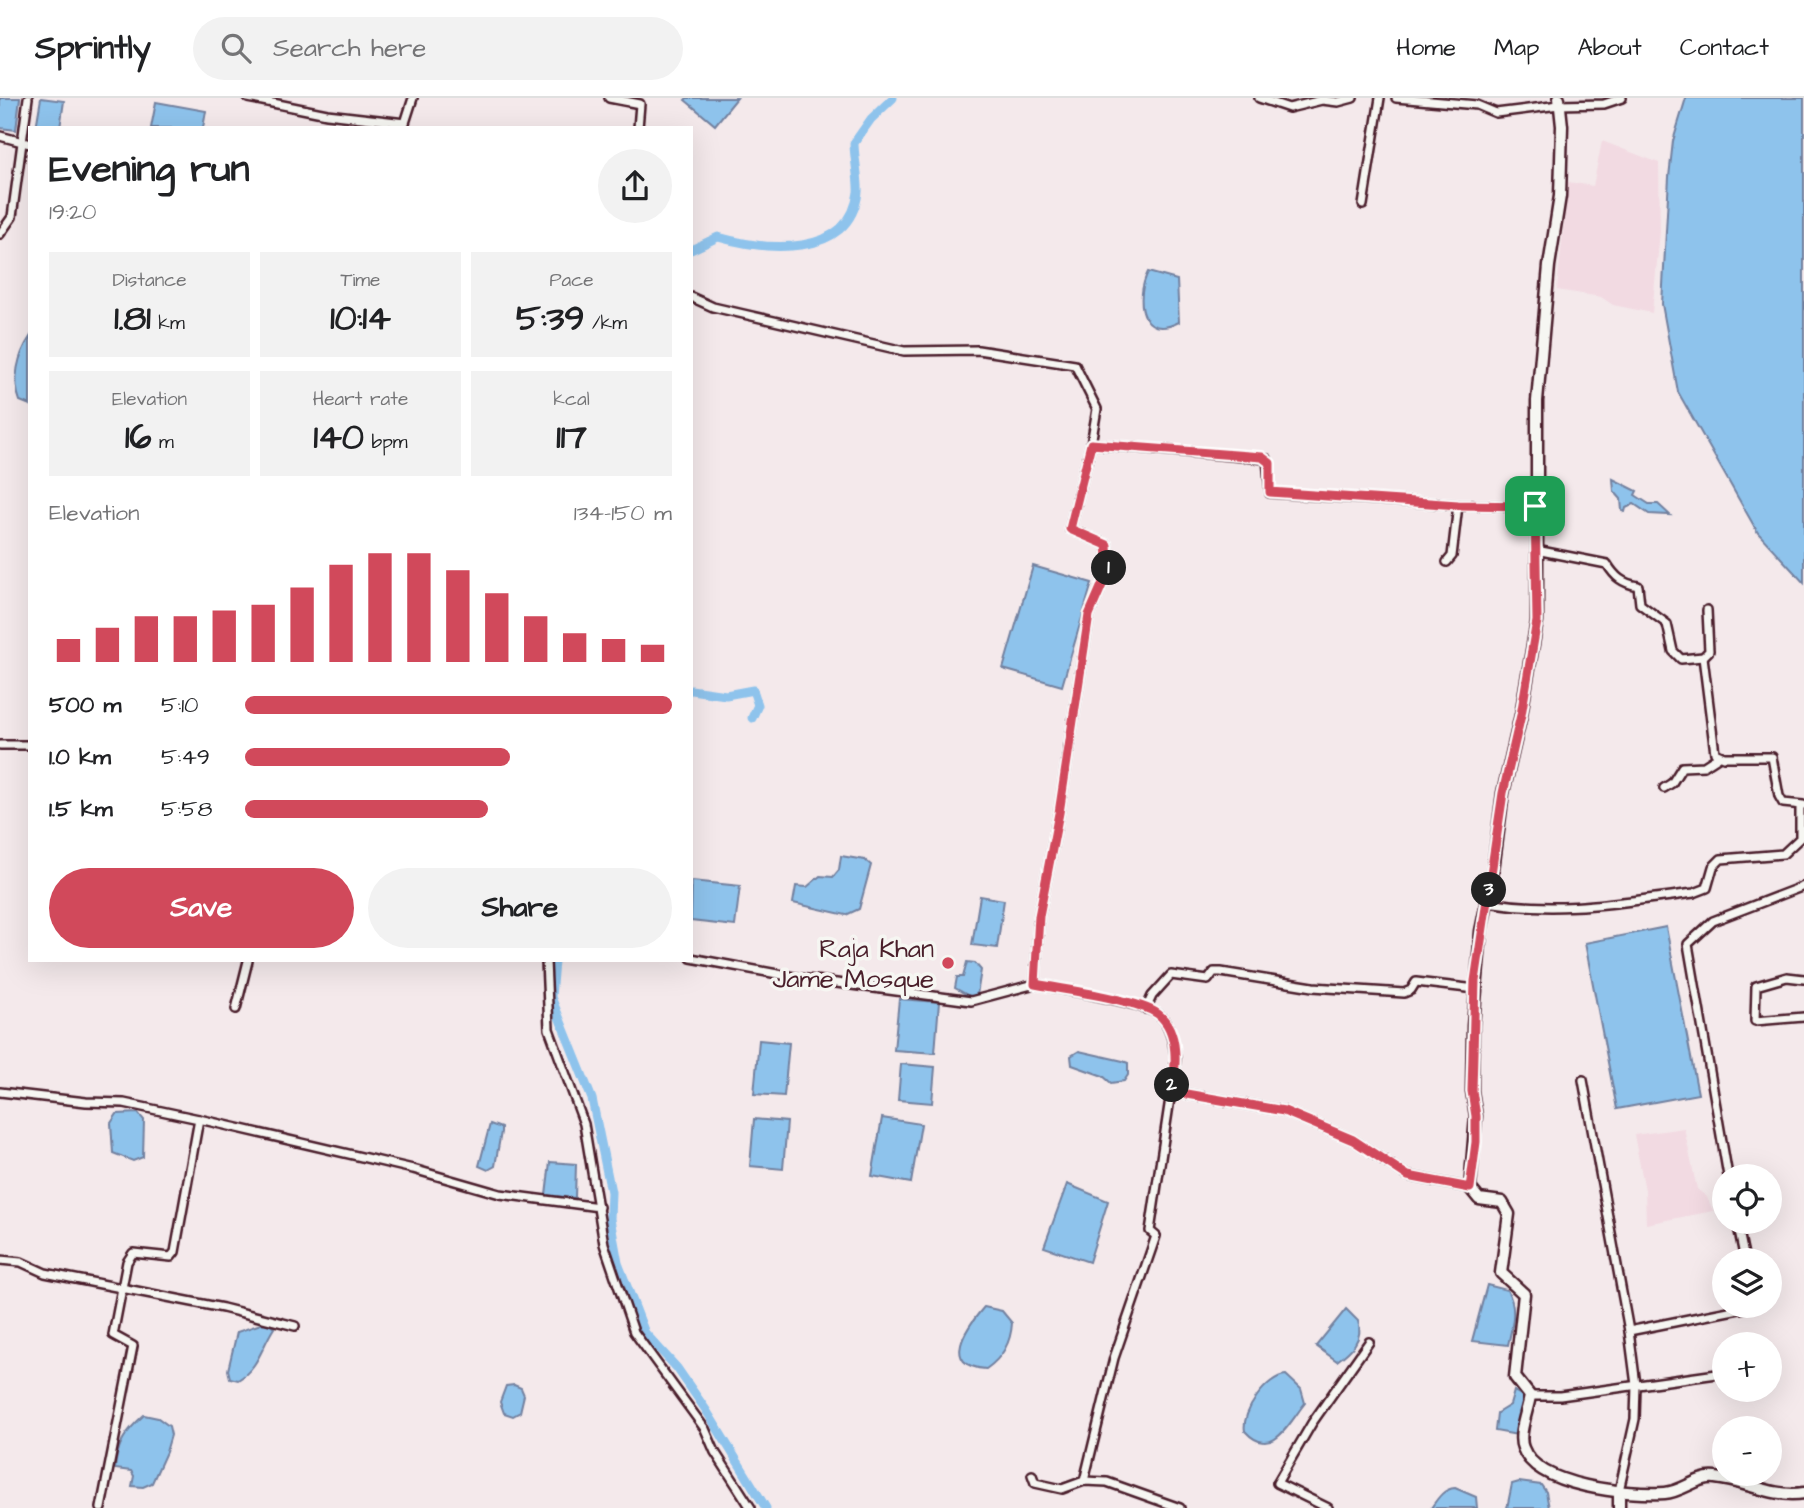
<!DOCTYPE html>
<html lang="en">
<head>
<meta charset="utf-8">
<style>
  body { margin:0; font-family:"Architects Daughter",sans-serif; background:#f2f2f2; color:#202124; height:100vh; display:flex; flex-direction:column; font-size:26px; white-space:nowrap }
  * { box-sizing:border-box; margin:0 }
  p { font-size:23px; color:#757577 }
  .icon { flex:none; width:38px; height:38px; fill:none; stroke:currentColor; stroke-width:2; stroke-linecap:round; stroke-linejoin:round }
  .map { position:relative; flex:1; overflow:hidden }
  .sheet { position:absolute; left:28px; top:28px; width:665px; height:836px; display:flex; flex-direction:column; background:#fff; border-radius:0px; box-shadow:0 7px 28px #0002 }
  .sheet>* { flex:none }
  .fabs { position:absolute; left:1712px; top:1066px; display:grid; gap:14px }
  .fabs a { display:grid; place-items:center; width:70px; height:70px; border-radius:50%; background:#fff; box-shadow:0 7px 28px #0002; font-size:35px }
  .pin { position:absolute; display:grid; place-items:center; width:60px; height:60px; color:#fff; margin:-30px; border-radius:14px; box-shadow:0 4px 10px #0006 }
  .km { position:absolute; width:35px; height:35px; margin:-18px; border-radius:50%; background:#222; color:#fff; font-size:19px; line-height:35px; text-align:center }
  .round { display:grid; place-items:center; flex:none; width:74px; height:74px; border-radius:37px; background:#f2f2f2 }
  .overview { display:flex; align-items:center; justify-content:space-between; height:119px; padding:0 21px }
  h1 { font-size:38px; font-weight:700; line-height:52px }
  .metrics { display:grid; grid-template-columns:repeat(3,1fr); gap:10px; height:119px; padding:7px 21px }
  .metrics div { display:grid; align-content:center; border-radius:0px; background:#f2f2f2; text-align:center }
  .metrics b { font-size:35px; font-weight:700 }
  .metrics small { font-size:19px; font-weight:400 }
  .metrics p { font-size:19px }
  .chart { height:196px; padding:14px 21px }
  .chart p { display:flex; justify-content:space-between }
  .chart svg { width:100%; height:126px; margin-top:7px; stroke:#d1495b; stroke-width:6 }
  .action { display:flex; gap:14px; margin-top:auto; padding:14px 21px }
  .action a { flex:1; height:80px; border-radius:42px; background:#d1495b; color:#fff; font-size:28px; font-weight:700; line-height:80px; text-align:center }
  .action a+a { background:#f2f2f2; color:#202124 }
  ul { padding:0 21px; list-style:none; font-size:23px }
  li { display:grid; grid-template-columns:112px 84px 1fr; align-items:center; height:52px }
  li i { height:18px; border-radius:9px; background:#d1495b }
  header { display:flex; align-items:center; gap:42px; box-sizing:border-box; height:98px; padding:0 35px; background:#fff; border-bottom:2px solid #e0e0e0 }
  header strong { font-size:33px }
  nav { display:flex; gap:38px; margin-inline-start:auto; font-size:24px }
  .search { width:490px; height:63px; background:#f2f2f2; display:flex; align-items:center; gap:18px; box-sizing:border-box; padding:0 24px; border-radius:38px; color:#757577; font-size:26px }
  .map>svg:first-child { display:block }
</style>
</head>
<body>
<header>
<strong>Sprintly</strong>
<div class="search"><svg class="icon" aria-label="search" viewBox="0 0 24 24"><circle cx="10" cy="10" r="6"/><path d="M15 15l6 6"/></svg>Search here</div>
<nav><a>Home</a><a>Map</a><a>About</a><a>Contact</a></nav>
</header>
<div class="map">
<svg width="1804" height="1410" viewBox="0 0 1804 1410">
  <rect width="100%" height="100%" fill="#f4e9eb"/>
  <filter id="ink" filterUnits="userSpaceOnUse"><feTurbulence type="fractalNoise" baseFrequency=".0143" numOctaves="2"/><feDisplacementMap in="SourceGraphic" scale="14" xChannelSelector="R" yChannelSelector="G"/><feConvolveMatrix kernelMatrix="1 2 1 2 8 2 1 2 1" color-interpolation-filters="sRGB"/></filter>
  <g filter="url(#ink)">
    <g fill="#f2dae2">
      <polygon points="1602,43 1659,65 1660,134 1652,215 1613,207 1601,199 1557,192 1568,84 1593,88"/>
      <polygon points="1684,1030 1697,1091 1707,1099 1713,1113 1646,1126 1645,1092 1634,1037"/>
    </g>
    <g fill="#8ec3ec" stroke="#73819f" stroke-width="2">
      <polygon points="0,0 20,0 16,32 0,30"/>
      <polygon points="41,0 64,3 60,30 36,30"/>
      <polygon points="687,0 737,0 715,27 685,2"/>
      <polygon points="1686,0 1804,0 1804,485 1758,435 1678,294 1662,206 1669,79 1673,43"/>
      <polygon points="156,4 206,13 203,30 151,30"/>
      <path d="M1148,174L1177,182L1179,224C1140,244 1135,200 1148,174Z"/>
      <path d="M30,239V307L20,303C12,282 18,257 30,239Z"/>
      <polygon points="1613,381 1637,393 1635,397 1649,406 1658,406 1670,417 1649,416 1634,406 1626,410 1625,414 1622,413 1621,401 1614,393"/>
      <polygon points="1033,468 1092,485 1062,588 1003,571"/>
      <polygon points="841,758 865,762 871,767 859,811 846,817 793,805 796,788 807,789 820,778 833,779 839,772"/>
      <polygon points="692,783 740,788 735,828 691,823"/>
      <polygon points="980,798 1004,802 997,850 972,847"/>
      <polygon points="1666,829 1698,996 1617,1011 1585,845"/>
      <polygon points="967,864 975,865 981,872 977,897 971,899 955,890 957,879 963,879"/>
      <polygon points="899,901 939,904 935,955 894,952"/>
      <polygon points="759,942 789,945 784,998 754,996"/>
      <polygon points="1079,953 1123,963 1128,965 1128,977 1124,983 1111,985 1103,978 1072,967 1071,958"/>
      <polygon points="901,966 935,969 932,1005 898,1002"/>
      <polygon points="138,1015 144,1022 143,1059 133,1063 113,1055 111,1025 117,1016"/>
      <polygon points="882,1020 921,1026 911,1085 872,1078"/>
      <polygon points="754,1021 787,1024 783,1071 750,1068"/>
      <polygon points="490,1026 501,1030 501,1034 495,1068 488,1072 479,1068"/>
      <polygon points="550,1064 576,1066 575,1100 546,1097"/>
      <polygon points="1067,1086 1108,1103 1089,1164 1044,1149"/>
      <path d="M1487,1187L1507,1192C1518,1210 1512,1228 1508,1247L1472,1243Z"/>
      <path d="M984,1209L1002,1213L1012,1225C1011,1244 1002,1260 986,1271C940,1268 966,1230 984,1209Z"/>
      <path d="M1346,1211L1358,1223C1364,1241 1351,1253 1337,1263L1316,1248Z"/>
      <path d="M267,1224L274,1230C261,1250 259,1269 238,1282L230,1280L228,1272L237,1234Z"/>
      <path d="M1286,1277L1301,1291L1305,1305C1289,1325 1272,1363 1245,1333C1241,1314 1267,1278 1286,1277Z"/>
      <polygon points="514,1287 521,1290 524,1297 520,1314 513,1318 504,1315 500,1304 506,1288"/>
      <polygon points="1514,1293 1527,1300 1518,1337 1495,1333 1497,1315 1510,1307"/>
      <path d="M144,1317L158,1320L169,1328L171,1337L166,1354L152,1385L143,1389L132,1388L134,1378L131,1373L115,1371C117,1346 125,1334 144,1317Z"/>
      <polygon points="1519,1384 1541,1387 1546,1394 1549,1410 1507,1410 1512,1386"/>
      <path d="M1455,1390L1476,1399L1477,1410H1431C1438,1400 1443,1391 1455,1390Z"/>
    </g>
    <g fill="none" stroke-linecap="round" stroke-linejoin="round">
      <g stroke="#8ec3ec" stroke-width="9">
        <path d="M691,152L718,139C764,152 850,162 858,94C859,82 854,59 854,45L871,21L893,0"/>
        <polyline points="691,592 726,597 753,592 758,607 752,620"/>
        <polyline points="554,863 551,899 592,1001 611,1094 610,1121 618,1165 645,1235 677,1270 706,1312 766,1410"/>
      </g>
      <g stroke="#4a1f2b" stroke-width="12">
        <g id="street">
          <polyline points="248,0 327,16 405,25 413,0"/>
          <polyline points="609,0 640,6 638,30"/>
          <polyline points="1259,0 1289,10 1322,2 1338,4 1353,0"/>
          <polyline points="1396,0 1477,7 1496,15 1559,7 1604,6 1622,0"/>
          <polyline points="0,38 30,46"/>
          <polyline points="1363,107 1380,0"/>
          <polyline points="0,136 12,119 28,0"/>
          <polyline points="691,199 713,209 904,253 978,252 1075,267 1097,311 1091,346 1267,361 1270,395 1458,407 1535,408"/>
          <path d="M1536,452L1607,466C1615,479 1622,485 1638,488L1640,506L1667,526L1673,553L1681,561L1703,559L1709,553L1707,512"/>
          <polyline points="1447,464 1452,458 1458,407"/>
          <polyline points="1703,559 1715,655 1724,659 1772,659 1779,698 1783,705 1803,707"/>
          <polyline points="0,647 30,647"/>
          <polyline points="1664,690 1672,685 1682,669 1704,668 1718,659"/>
          <path d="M1487,804C1560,816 1621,804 1694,795L1707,790L1713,769L1721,761L1783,756L1800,740V707"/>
          <polyline points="691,860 799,880 971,903 1035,886"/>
          <polyline points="546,863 549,931 584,1026 604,1146 634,1234 705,1331 715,1354 751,1410"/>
          <polyline points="1804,881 1787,879 1756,888 1755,923 1804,919"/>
          <polyline points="236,911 248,863"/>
          <polyline points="1146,911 1152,898 1171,877 1208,882 1214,874 1221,874 1313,889 1404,895 1411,892 1416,884 1476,891"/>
          <polyline points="1583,982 1629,1233"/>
          <polyline points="1169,993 1284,1013 1353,1042 1408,1078 1470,1090"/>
          <polyline points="0,994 86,1004 124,1005 199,1021"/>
          <polyline points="1728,1078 1688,846 1713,823 1804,788"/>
          <polyline points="1737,1124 1745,1162"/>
          <polyline points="0,1162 21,1164 45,1175 223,1210 295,1228"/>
          <polyline points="1769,1270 1771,1269"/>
          <polyline points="1530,1298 1560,1298 1724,1275"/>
          <polyline points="1032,1377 1035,1385 1062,1391 1084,1383 1107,1384 1180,1410"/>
          <path d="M1084,1383L1114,1260L1156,1138L1150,1133L1176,961C1173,946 1171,925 1158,916C1142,904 1059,891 1035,886L1039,818L1059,715L1089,517L1109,471L1107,447L1070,431L1091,346"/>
          <polyline points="1619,1393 1635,1321 1636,1287 1629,1233 1754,1208"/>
          <polyline points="101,1410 133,1248 113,1237 127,1164 133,1155 171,1159 175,1154 199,1021 413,1071 500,1096 599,1109"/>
          <polyline points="1328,1410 1277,1385 1312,1325 1369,1244"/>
        </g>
      </g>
      <g stroke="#4a1f2b" stroke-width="15">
        <g id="secondary">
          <path d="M1559,0L1562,28L1560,98L1549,168L1537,303V523L1521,617L1503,695L1492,780L1481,833L1473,928L1472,993L1476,1018L1470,1090L1479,1101L1502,1104L1509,1116L1501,1175L1524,1196L1515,1279L1530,1298C1528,1312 1517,1337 1523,1350C1537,1389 1629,1397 1665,1395C1683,1394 1697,1378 1715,1380C1747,1383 1772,1400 1804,1395"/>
          <polyline points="1619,1393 1619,1410"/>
        </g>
      </g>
      <use href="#street" stroke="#f6f6f2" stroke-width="7"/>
      <use href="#secondary" stroke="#f6f6f2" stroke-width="10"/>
    </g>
  </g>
  <g fill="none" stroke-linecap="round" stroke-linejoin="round" filter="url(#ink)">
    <g stroke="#fff" stroke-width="14">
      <path id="route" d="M1091,346L1262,359L1270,365V394L1458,407L1535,408L1537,523L1521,617L1503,695L1475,883L1472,993L1476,1018V1044L1470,1090L1408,1078L1353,1042L1284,1013L1169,993C1178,972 1179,932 1158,916C1140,902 1062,891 1035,886L1039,818L1059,715L1089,517L1109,471L1107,447L1070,431Z"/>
    </g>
    <use href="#route" stroke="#d1495b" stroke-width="9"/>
  </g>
  <circle fill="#d1495b" stroke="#f6f6f2" stroke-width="2.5" cx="948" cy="865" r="7"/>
  <g text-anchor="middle" stroke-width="7" stroke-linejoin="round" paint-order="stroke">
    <g font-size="26" fill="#4a1f2b" stroke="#f6f6f2" text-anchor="end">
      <text x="934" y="859">Raja Khan<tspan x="934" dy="30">Jame Mosque</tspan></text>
    </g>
  </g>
</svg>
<div class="fabs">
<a><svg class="icon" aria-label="locate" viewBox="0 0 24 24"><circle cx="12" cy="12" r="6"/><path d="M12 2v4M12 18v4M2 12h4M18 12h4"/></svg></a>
<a><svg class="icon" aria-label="layers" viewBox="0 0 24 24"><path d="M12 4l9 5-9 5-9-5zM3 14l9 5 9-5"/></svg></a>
<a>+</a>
<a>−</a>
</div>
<div class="pin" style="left:1535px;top:408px;background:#1e9e55"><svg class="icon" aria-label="arrive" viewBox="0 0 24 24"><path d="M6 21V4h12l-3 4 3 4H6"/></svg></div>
<b class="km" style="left:1109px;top:470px">1</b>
<b class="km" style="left:1172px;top:987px">2</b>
<b class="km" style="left:1489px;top:792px">3</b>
<section class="sheet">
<div class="overview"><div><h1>Evening run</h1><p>19:20</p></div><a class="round"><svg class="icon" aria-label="share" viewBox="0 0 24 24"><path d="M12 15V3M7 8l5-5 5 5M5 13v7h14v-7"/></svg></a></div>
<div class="metrics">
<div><p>Distance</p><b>1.81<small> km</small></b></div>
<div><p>Time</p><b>10:14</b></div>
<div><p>Pace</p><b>5:39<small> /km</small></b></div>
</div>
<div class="metrics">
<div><p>Elevation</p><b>16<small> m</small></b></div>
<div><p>Heart rate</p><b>140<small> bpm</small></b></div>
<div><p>kcal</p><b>117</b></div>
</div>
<div class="chart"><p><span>Elevation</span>134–150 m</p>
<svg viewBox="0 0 160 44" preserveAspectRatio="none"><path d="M5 44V36M15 44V32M25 44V28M35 44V28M45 44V26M55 44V24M65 44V18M75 44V10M85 44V6M95 44V6M105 44V12M115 44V20M125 44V28M135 44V34M145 44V36M155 44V38"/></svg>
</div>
<ul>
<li><b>500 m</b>5:10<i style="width:100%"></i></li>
<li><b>1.0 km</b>5:49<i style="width:62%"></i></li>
<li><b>1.5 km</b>5:58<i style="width:57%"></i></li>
</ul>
<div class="action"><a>Save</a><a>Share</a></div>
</section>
</div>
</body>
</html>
